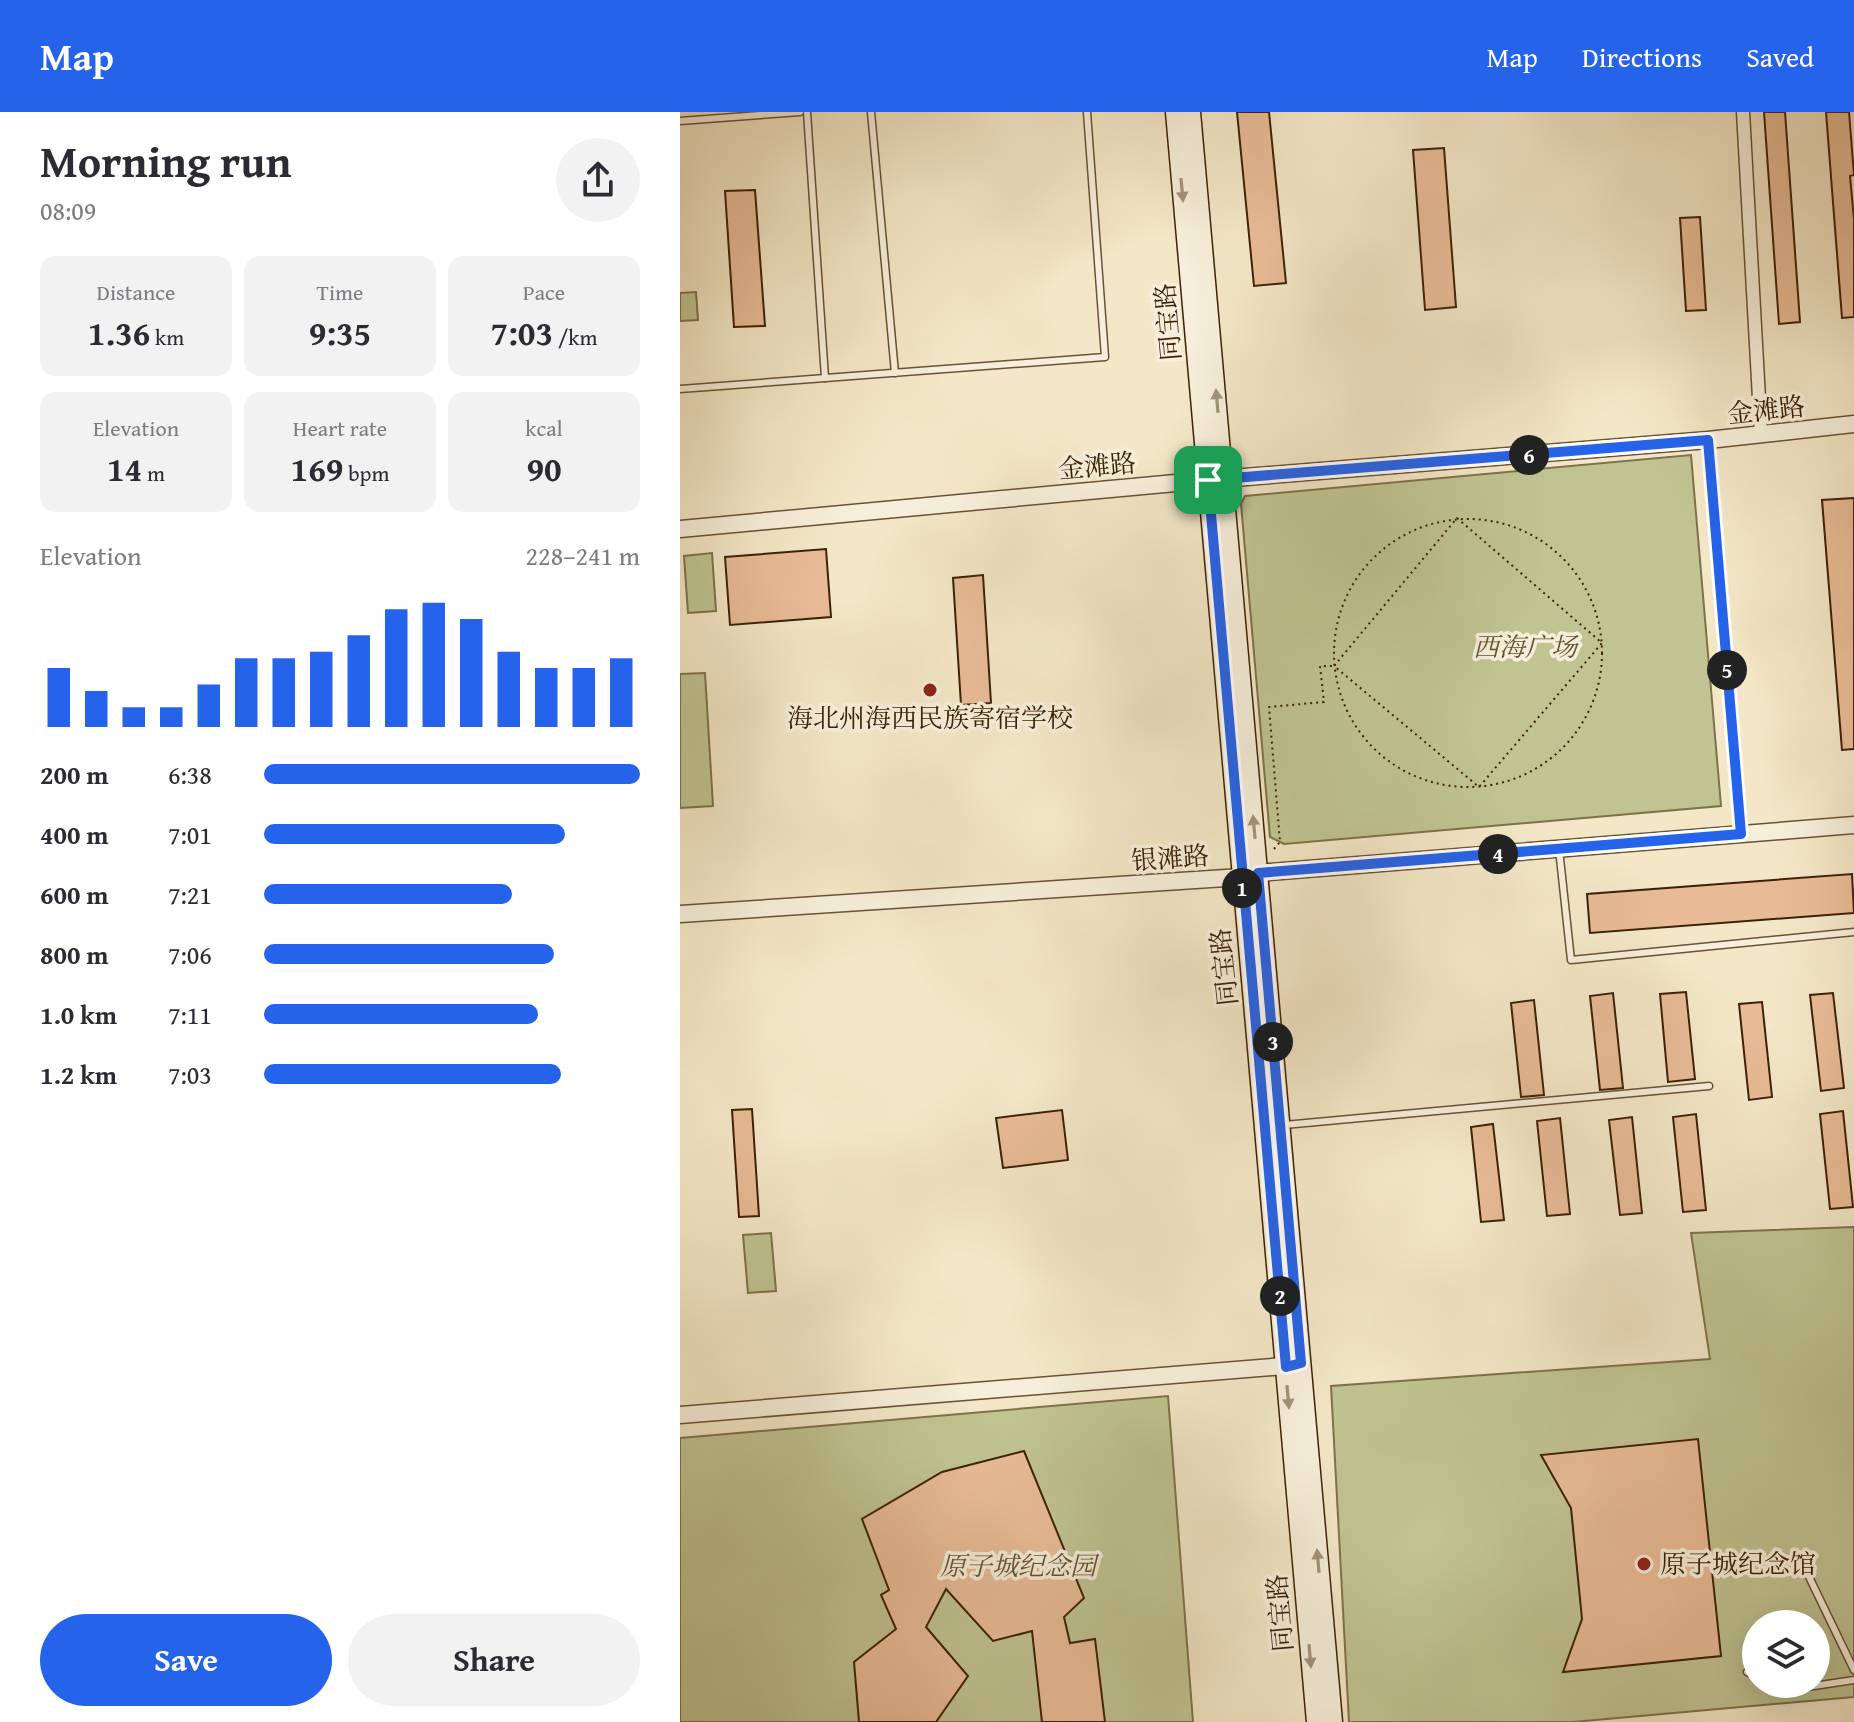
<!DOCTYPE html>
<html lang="en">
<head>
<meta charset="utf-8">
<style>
  body { margin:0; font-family:"Gentium Book Plus","Noto Serif SC",serif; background:#f2f2f3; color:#2b2b33; height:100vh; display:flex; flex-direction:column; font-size:30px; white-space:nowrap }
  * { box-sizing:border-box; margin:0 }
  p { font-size:26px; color:#7c7c81 }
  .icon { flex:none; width:44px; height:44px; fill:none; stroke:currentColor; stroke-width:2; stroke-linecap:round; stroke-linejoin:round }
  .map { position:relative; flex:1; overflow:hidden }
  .details { display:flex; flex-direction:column; background:#fff; width:680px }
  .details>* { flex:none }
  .fabs { position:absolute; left:1062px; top:1498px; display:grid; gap:16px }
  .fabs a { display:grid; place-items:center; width:88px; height:88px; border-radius:50%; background:#fff; box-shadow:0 8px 32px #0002; font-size:40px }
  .pin { position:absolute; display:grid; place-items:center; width:68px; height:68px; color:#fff; margin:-34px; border-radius:16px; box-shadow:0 4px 12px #0006 }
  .km { position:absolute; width:40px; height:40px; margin:-20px; border-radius:50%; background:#222; color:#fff; font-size:22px; line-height:40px; text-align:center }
  .round { display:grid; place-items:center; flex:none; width:84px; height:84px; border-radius:42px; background:#f2f2f3 }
  .summary { display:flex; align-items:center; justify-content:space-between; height:136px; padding:0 40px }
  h1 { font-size:44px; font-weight:700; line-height:60px }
  .metrics { display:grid; grid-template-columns:repeat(3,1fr); gap:12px; height:136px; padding:8px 40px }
  .metrics div { display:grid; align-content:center; border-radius:16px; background:#f2f2f3; text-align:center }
  .metrics b { font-size:34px; font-weight:700 }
  .metrics small { font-size:22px; font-weight:400 }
  .metrics p { font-size:22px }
  .chart { height:224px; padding:16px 40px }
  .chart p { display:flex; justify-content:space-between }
  .chart svg { width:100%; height:144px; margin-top:8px; stroke:#2563eb; stroke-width:6 }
  .cta { display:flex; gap:16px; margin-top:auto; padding:16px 40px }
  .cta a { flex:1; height:92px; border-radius:48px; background:#2563eb; color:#fff; font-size:32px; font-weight:700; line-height:92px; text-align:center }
  .cta a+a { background:#f2f2f3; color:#2b2b33 }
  ul { padding:0 40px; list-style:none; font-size:26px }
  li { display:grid; grid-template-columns:128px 96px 1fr; align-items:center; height:60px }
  li i { height:20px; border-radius:10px; background:#2563eb }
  header { display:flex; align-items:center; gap:48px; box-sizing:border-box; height:112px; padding:0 40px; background:#2563eb; color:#fff }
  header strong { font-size:38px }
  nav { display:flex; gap:44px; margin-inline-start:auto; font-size:28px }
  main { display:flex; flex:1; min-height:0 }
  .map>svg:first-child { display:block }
</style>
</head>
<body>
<header>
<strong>Map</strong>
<nav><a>Map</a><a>Directions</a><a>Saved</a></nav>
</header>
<main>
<section class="details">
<div class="summary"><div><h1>Morning run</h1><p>08:09</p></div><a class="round"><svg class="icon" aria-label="share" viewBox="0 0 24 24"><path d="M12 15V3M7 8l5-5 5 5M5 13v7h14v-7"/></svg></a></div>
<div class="metrics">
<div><p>Distance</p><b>1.36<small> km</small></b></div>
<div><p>Time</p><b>9:35</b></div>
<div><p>Pace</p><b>7:03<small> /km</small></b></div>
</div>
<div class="metrics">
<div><p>Elevation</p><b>14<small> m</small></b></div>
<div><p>Heart rate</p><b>169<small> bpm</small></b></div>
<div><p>kcal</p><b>90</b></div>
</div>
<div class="chart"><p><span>Elevation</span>228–241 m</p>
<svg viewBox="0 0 160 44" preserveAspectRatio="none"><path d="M5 44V26M15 44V33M25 44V38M35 44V38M45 44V31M55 44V23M65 44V23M75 44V21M85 44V16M95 44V8M105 44V6M115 44V11M125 44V21M135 44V26M145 44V26M155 44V23"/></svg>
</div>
<ul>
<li><b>200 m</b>6:38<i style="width:100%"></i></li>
<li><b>400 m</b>7:01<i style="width:80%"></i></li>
<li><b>600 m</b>7:21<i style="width:66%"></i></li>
<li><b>800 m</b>7:06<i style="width:77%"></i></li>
<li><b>1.0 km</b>7:11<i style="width:73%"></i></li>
<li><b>1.2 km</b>7:03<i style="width:79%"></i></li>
</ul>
<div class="cta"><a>Save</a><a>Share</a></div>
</section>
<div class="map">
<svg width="1174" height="1610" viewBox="0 0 1174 1610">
  <rect width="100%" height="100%" fill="#f3e7c7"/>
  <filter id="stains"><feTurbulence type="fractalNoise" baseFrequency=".0025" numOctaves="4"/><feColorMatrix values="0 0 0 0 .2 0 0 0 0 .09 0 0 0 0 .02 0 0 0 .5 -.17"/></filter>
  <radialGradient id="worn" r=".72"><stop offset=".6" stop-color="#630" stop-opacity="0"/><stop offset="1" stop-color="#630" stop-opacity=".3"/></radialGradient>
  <g fill="#c0c492" stroke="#7e724b" stroke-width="2" fill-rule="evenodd">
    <polygon points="16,180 18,208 0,209 0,181"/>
    <polygon points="1011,343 1041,694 604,732 590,725 561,392 565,384"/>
    <polygon points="32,441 36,499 8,501 4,444"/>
    <polygon points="25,561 33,694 0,696 0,562"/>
    <path d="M1174,1115V1585L893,1610H669L651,1274L1030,1247L1011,1121ZM1076,1512H1136V1572H1076Z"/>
    <polygon points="91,1121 96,1179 68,1181 63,1123"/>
    <polygon points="488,1284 513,1610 0,1610 0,1326"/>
  </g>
  <g fill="#e8bb96" stroke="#3d2104" stroke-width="2">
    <polygon points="557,0 589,0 606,171 574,174"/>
    <polygon points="1084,0 1105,0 1120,210 1099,212"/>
    <polygon points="1146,0 1169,0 1174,63 1170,64 1174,107 1174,205 1162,206"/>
    <polygon points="764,36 776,195 745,198 733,38"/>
    <polygon points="75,78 85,214 54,215 45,79"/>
    <polygon points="1020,105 1026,198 1006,199 1000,106"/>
    <polygon points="1174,386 1174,637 1162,638 1142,388"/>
    <polygon points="146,437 151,505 50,513 45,445"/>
    <polygon points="303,463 311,591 281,593 273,466"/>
    <polygon points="1172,762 1174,801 910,821 907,782"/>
    <polygon points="1006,880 1015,967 988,970 980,882"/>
    <polygon points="933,881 943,976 920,978 910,884"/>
    <polygon points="1153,881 1164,976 1141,979 1130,883"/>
    <polygon points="854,888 864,983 841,985 831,891"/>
    <polygon points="1082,890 1092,985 1069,988 1059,892"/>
    <polygon points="72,997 79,1104 59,1105 52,998"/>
    <polygon points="382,998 388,1048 323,1056 316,1006"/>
    <polygon points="1163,999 1173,1095 1150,1097 1140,1002"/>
    <polygon points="1016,1002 1026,1098 1003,1100 993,1005"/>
    <polygon points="952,1005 962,1101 940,1103 929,1008"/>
    <polygon points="880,1006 890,1102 867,1104 857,1009"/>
    <polygon points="813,1012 824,1108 801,1110 791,1015"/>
    <polygon points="1018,1327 1041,1544 883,1560 902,1507 891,1396 861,1343"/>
    <polygon points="344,1339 404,1486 384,1505 390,1531 415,1527 425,1610 362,1610 352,1519 313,1529 266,1477 246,1515 288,1564 256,1610 179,1610 174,1550 216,1517 201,1483 209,1478 182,1407 262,1360"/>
  </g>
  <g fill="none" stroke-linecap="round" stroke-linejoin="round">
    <g stroke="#6a5235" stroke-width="9">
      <g id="service">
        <polyline points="127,0 145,266"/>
        <polyline points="191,0 215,261"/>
        <polyline points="0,9 120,0"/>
        <polyline points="0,277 425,245 407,0"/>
        <polyline points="879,737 891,848 1174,820"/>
        <polyline points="604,1013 1029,974"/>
        <polyline points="1119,1444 1174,1558"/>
        <polyline points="1067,1560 1076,1564"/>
        <polyline points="1093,1572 1107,1578 1174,1568"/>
      </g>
    </g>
    <g stroke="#6a5235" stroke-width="15">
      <g id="minor">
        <polyline points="1063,0 1081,322"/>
        <polyline points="1028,328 1061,722"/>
      </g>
    </g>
    <g stroke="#6a5235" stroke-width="19">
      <g id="tertiary">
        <polyline points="0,417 528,368 1028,328 1174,312"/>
        <polyline points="0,802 561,765 578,761 1174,713"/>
        <polyline points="0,1303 616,1253"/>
      </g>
    </g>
    <g stroke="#3d2104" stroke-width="21">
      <g id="secondary">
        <polyline points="495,0 636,1610"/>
        <polyline points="511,0 653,1610"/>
      </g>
    </g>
    <g stroke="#3d2104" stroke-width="2" stroke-dasharray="2 4" stroke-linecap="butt">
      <polygon points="777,406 922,531 799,675 654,554"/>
      <circle cx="788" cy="541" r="134"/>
      <polyline points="594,737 600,730 589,595 644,590 640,554 654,554"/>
    </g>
    <use href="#service" stroke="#f7efdb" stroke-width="6"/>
    <use href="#minor" stroke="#f7efdb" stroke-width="12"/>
    <use href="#tertiary" stroke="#f7efdb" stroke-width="16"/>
    <use href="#secondary" stroke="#f7efdb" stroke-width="18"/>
  </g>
  <defs><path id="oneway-solid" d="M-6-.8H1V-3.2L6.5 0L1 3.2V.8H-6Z" transform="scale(2)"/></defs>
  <g fill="#a3927a">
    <use href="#oneway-solid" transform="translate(502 78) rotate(85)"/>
    <use href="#oneway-solid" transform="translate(537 289) rotate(-95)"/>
    <use href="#oneway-solid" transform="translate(574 715) rotate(-95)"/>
    <use href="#oneway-solid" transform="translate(608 1285) rotate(85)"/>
    <use href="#oneway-solid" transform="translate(638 1449) rotate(-95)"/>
    <use href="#oneway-solid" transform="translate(630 1544) rotate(85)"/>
  </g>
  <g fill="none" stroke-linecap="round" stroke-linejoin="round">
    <g stroke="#fff" stroke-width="16">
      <polygon id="route" points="1028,328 1061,722 578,761 621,1251 606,1255 528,368"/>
    </g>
    <use href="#route" stroke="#2563eb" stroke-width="10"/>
  </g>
  <g fill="#8f2418" stroke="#f7efdb" stroke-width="3">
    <circle cx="250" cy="578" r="8"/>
    <circle cx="964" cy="1452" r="8"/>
  </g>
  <g text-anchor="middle" stroke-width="7" stroke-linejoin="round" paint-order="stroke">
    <g font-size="26" fill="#3d2104" stroke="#f7efdb">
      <text transform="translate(488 210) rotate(-95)" y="9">同宝路</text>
      <text transform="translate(1086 298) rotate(-6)" y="9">金滩路</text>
      <text transform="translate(417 354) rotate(-5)" y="9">金滩路</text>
      <text transform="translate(490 746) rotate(-4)" y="9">银滩路</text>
      <text transform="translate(544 855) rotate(-96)" y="9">同宝路</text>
      <text transform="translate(600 1501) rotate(-95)" y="9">同宝路</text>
    </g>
    <g font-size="26" font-style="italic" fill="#64522f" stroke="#f7efdb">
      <text x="845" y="544">西海广场</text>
      <text x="338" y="1463">原子城纪念园</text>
    </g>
    <g font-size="26" fill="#3d2104" stroke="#f7efdb">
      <text x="250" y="615">海北州海西民族寄宿学校</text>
      <text x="980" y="1461" text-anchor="start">原子城纪念馆</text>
    </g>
  </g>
  <rect width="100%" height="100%" filter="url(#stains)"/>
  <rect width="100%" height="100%" fill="url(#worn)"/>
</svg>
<div class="fabs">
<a><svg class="icon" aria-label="layers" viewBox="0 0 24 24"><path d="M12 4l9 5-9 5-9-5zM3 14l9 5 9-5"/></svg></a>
</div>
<div class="pin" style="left:528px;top:368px;background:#1e9e55"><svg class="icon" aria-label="arrive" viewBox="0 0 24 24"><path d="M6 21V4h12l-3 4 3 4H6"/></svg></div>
<b class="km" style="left:562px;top:776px">1</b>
<b class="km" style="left:600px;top:1184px">2</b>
<b class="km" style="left:593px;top:930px">3</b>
<b class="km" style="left:818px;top:742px">4</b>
<b class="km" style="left:1047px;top:558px">5</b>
<b class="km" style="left:849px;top:343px">6</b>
</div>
</main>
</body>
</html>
